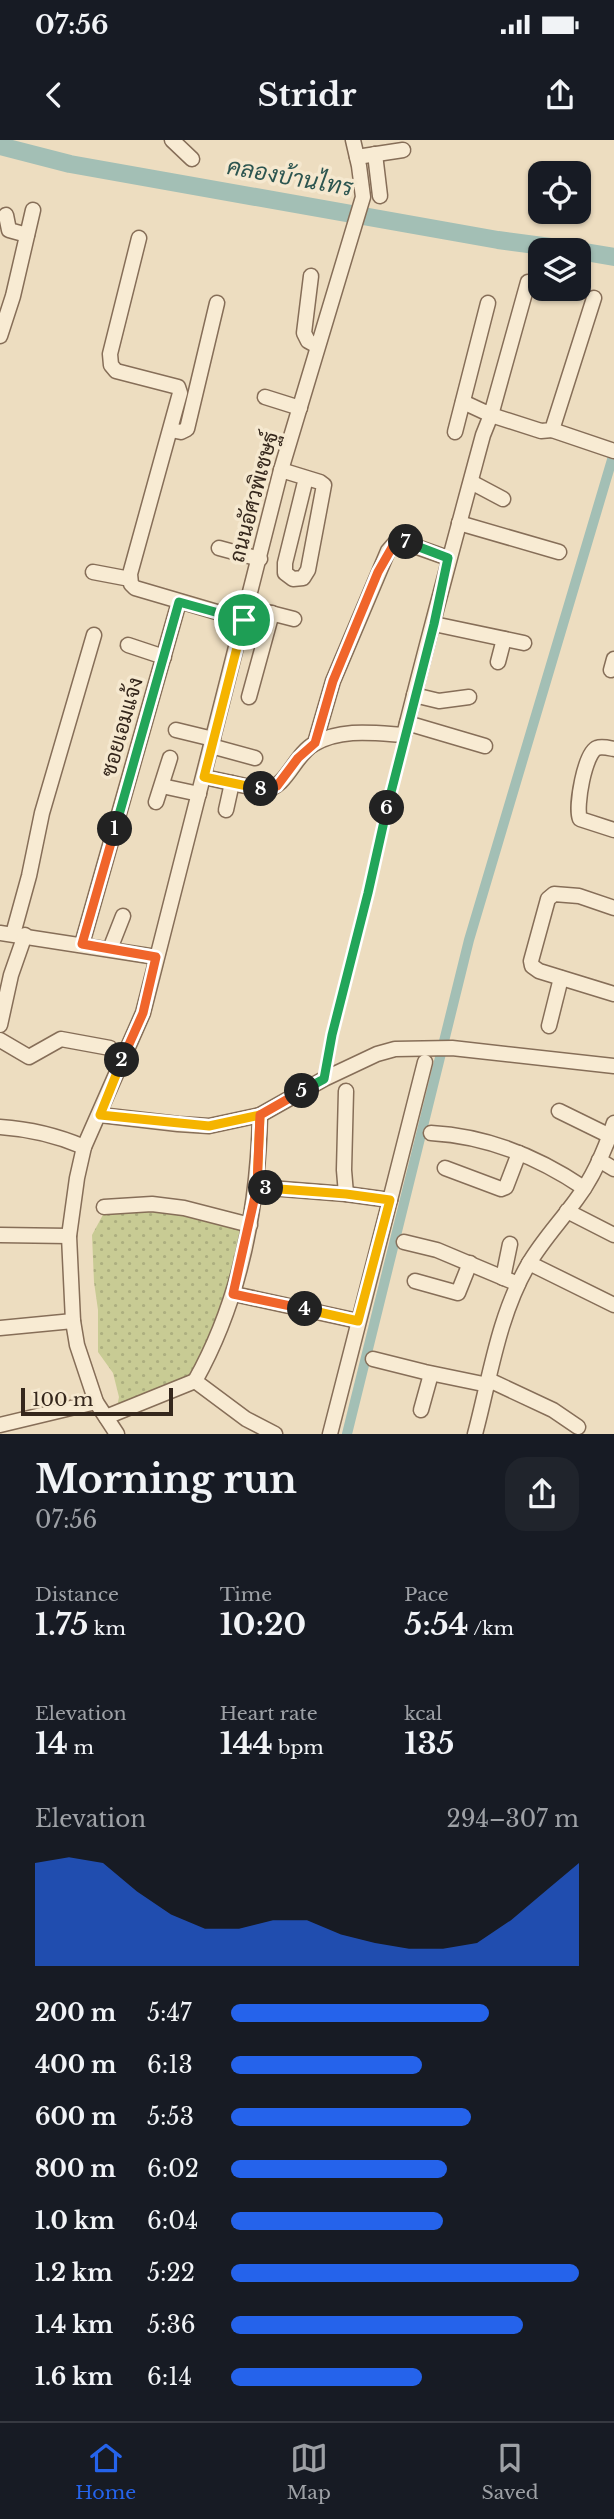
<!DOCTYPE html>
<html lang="en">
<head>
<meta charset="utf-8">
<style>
  body { margin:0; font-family:"Libre Baskerville",Sarabun,serif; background:#20242c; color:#f1f3f6; height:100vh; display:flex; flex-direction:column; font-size:26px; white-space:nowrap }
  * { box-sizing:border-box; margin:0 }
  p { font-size:23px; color:#9ea1a6 }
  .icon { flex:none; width:38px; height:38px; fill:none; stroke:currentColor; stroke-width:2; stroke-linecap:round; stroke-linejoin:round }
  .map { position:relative; height:1294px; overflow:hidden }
  .details { display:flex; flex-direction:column; background:#171b24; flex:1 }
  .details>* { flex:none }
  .controls { position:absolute; left:528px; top:21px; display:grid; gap:14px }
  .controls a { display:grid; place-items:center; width:63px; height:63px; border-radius:14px; background:#171b24; box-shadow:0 2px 5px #0004; font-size:35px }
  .scale { position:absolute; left:21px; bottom:18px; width:152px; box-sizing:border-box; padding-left:7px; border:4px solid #35271c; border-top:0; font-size:19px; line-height:24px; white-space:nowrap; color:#35271c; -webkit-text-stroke:5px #f5e8cf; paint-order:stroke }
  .pin { position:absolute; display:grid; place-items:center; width:60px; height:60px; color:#fff; margin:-30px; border:4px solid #fff; border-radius:50%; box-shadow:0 2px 7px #0007 }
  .km { position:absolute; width:35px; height:35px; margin:-18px; border-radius:50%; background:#222; color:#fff; font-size:19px; line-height:35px; text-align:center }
  .round { display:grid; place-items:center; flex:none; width:74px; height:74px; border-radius:21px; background:#20242c }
  .head { display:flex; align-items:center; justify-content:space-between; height:119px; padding:0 35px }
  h1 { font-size:38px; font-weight:700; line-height:52px }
  .figures { display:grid; grid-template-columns:repeat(3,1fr); gap:10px; height:119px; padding:7px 35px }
  .figures div { display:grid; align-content:center }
  .figures b { font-size:30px; font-weight:700 }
  .figures small { font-size:19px; font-weight:400 }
  .figures p { font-size:19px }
  .chart { height:196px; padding:14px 35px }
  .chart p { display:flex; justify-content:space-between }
  .chart svg { width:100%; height:126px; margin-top:7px; fill:#2563eb; opacity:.7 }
  ul { padding:0 35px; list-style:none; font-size:23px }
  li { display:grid; grid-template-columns:112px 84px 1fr; align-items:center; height:52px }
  li i { height:18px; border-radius:9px; background:#2563eb }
  .status { display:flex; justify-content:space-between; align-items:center; height:49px; padding:0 35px; background:#171b24; direction:ltr }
  .status svg { height:19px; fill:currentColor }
  header { display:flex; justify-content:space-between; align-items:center; height:91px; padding:0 35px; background:#171b24; font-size:32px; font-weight:700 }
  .dock { display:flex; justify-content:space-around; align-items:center; height:98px; border-top:2px solid #363941; background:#171b24; font-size:19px; color:#9ea1a6 }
  .dock a { display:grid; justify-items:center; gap:4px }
  .dock .current { color:#2563eb }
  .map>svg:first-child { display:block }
</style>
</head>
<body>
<div class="status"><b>07:56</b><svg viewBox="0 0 49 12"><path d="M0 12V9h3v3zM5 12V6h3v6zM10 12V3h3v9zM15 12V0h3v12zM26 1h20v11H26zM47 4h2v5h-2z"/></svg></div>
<header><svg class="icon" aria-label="back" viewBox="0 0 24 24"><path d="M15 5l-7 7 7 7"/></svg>Stridr<svg class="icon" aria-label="share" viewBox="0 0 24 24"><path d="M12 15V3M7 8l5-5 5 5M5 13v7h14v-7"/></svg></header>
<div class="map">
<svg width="614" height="1294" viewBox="0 0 614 1294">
  <defs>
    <pattern id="park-dots" width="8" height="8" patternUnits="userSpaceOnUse" patternTransform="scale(1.75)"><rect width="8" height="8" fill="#c8cb94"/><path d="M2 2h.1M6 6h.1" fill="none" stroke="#acae7f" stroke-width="1.8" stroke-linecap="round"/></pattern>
  </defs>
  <rect width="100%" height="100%" fill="#edddc0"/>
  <polygon fill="url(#park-dots)" points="152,1069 246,1086 202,1241 117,1267 119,1257 113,1233 98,1212 98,1170 94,1142 92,1095 105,1071"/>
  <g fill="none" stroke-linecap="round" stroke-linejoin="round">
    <polyline stroke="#a3bfb5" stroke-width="10" points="347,1294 469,800 614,313"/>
    <g stroke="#a3bfb5" stroke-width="18">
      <polyline points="0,6 70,24 498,100 573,110"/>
      <polyline points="579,111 614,117"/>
    </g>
    <g stroke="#866e58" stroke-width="17">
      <g id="minor">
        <polyline points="172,0 192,19"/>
        <polyline points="375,14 380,56"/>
        <polyline points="357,17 403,10"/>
        <polyline points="6,75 9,90 27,95"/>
        <polyline points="139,98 110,214 111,225 116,231 178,247 180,253 130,434 131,444 135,448 244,480"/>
        <polyline points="311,136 304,193 308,201 317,206"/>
        <polyline points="0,196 13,156 33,70"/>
        <polyline points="265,257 300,268"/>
        <polyline points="463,262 491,275 528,142"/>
        <polyline points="171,290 181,292 187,289 217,163"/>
        <polyline points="552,290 614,311"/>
        <polyline points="455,292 488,163"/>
        <polyline points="281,330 320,342 324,345 308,430 303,438 293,439 285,433 285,423 306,338"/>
        <polyline points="471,342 503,359"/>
        <polyline points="459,383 559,412"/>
        <polyline points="219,408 260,419"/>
        <polyline points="93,432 130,439"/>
        <polyline points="247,467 294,479"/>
        <polyline points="434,484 524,503"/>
        <polyline points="128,505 164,517"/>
        <polyline points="498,522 504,499"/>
        <polyline points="611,530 614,519"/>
        <polyline points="414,555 439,561 469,557"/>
        <polyline points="249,557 272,473"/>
        <polyline points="407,583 485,606"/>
        <polyline points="176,590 213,599"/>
        <polyline points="315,603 333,541 388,411 394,404 400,401 448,418"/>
        <polyline points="211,606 255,618"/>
        <path d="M614,609C609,608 602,606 597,608C585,612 575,667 580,679L614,690"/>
        <path d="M204,637L264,650C287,648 294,615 314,604C341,588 374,593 404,595C429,494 456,395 483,295L491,275L541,291L552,290L594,158"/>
        <polyline points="162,646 199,654"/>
        <polyline points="156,662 170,618"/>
        <polyline points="226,670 232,643"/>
        <polyline points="614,768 579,756 554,754 548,759 531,821 532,826 539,831 614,854"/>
        <polyline points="0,793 156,817"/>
        <polyline points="13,794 29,736 42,673 94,495"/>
        <polyline points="82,804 179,462"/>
        <polyline points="110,809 123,776"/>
        <polyline points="0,885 11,835 25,795"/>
        <polyline points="549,886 561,838"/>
        <polyline points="0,900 29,917 61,899 110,908"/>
        <polyline points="346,951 344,1030 346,1054"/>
        <polyline points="559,971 610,996"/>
        <polyline points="100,975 178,984 209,986 260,975 324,939 377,914 395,909 452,908 614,926"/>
        <path d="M260,975C258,1069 241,1159 195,1241L246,1279L275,1294"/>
        <path d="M0,987C30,989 56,995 84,1007"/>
        <path d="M431,993C487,996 538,1017 584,1048"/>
        <polyline points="599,1020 614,1029"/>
        <polyline points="445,1028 501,1049 506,1047 519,1013"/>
        <polyline points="257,1047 346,1054 390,1060 330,1294"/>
        <polyline points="390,1060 425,922"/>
        <polyline points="104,1067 152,1064 184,1068 250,1085"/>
        <polyline points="567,1071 614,1095"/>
        <polyline points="0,1095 69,1096"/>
        <polyline points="404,1102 437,1110 518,1144"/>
        <polyline points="529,1123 614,1165"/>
        <polyline points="503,1138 510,1104"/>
        <polyline points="415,1141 458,1153 470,1123"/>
        <polyline points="234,1154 358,1181"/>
        <polyline points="0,1188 73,1181"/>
        <polyline points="373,1219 425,1232 488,1245"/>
        <polyline points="489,1240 553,1270 578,1287"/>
        <polyline points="421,1270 431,1234"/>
        <polyline points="106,1277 195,1241"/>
        <polyline points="0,1285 96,1262"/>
        <polyline points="117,1294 96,1262 77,1205 73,1181 69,1096 77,1038 84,1007 143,873 281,330 363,57 359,26 353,0"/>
        <path d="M475,1294C490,1238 498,1177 528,1125C541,1102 560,1082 576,1060C593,1038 605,1010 614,983"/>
      </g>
    </g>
    <polyline stroke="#866e58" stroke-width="2" stroke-dasharray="5 3.5" stroke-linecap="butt" points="327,924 402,606"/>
    <use href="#minor" stroke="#f8ebd3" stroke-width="14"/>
  </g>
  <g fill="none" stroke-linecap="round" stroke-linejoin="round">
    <g stroke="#fff" stroke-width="14">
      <polyline id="split-1" points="115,689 179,462 244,480"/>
    </g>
    <g stroke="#fff" stroke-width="14">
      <polyline id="split-2" points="115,689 82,804 156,817 143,873 122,920"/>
    </g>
    <g stroke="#fff" stroke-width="14">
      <polyline id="split-3" points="122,920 100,975 209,986 260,975 257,1047 266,1048"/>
    </g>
    <g stroke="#fff" stroke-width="14">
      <polyline id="split-4" points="266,1048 346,1054 390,1060 358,1181 305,1169"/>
    </g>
    <g stroke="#fff" stroke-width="14">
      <polyline id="split-5" points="302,951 260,975 257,1047 233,1154 305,1169"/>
    </g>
    <g stroke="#fff" stroke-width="14">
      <polyline id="split-6" points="302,951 324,939 332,895 368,753 387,668"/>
    </g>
    <g stroke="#fff" stroke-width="14">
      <polyline id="split-7" points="387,668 434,484 448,418 406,402"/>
    </g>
    <g stroke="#fff" stroke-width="14">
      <polyline id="split-8" points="261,649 271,649 277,646 298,618 315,603 333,541 378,432 394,404 406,402"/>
    </g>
    <g stroke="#fff" stroke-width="14">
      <polyline id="split-9" points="244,480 204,637 261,649"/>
    </g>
    <use href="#split-1" stroke="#22a559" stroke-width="9"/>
    <use href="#split-2" stroke="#f0652b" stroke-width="9"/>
    <use href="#split-3" stroke="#f5b400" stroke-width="9"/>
    <use href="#split-4" stroke="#f5b400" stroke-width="9"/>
    <use href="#split-5" stroke="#f0652b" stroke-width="9"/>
    <use href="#split-6" stroke="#22a559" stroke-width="9"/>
    <use href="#split-7" stroke="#22a559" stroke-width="9"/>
    <use href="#split-8" stroke="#f0652b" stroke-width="9"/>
    <use href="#split-9" stroke="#f5b400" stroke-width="9"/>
  </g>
  <g text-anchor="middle" stroke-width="7" stroke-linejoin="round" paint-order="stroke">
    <g font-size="21" fill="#35271c" stroke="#f5e8cf">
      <text transform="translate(254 357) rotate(-75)" y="7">ถนนอัศวพิเชษฐ์</text>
      <text transform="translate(122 587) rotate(-74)" y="7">ซอยเอมแจ้ง</text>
    </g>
    <g font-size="23" font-style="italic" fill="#2c5550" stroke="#f5e8cf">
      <text transform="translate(290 37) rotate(10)" y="8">คลองบ้านไทร</text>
    </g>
  </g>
</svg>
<div class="controls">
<a><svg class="icon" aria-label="locate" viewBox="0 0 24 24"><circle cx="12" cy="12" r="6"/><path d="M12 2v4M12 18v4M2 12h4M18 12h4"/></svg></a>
<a><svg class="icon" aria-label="layers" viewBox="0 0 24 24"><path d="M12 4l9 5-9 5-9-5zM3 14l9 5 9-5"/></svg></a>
</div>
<div class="scale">100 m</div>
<div class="pin" style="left:244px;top:480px;background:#1e9e55"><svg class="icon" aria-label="arrive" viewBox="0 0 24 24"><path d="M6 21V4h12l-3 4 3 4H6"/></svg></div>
<b class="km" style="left:115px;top:689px">1</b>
<b class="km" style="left:122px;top:920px">2</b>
<b class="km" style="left:266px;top:1048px">3</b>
<b class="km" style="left:305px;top:1169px">4</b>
<b class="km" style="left:302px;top:951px">5</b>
<b class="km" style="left:387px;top:668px">6</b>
<b class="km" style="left:406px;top:402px">7</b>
<b class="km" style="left:261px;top:649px">8</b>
</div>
<section class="details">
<div class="head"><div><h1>Morning run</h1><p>07:56</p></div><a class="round"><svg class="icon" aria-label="share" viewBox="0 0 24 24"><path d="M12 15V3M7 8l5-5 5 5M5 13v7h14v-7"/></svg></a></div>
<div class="figures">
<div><p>Distance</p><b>1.75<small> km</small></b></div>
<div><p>Time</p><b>10:20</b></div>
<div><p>Pace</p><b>5:54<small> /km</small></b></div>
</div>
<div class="figures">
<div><p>Elevation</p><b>14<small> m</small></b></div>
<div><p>Heart rate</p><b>144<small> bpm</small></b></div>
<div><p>kcal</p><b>135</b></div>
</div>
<div class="chart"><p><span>Elevation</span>294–307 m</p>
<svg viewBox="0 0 160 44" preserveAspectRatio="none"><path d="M0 44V8L10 6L20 8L30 18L40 26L50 31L60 31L70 28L80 28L90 33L100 36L110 38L120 38L130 36L140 28L150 18L160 8V44z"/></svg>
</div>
<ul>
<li><b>200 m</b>5:47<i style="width:74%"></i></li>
<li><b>400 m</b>6:13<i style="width:55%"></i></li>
<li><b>600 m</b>5:53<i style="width:69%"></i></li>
<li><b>800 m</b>6:02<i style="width:62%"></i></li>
<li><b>1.0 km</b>6:04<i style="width:61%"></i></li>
<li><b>1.2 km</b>5:22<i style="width:100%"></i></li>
<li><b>1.4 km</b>5:36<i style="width:84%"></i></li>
<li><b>1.6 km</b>6:14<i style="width:55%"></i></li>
</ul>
</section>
<nav class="dock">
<a class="current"><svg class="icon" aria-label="home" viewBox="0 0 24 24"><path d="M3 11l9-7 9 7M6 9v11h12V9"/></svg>Home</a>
<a><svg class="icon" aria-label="map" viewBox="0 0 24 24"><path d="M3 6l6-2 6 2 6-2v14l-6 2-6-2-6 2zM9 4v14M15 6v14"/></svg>Map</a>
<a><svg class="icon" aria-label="saved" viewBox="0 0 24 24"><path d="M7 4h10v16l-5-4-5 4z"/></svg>Saved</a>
</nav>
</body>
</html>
